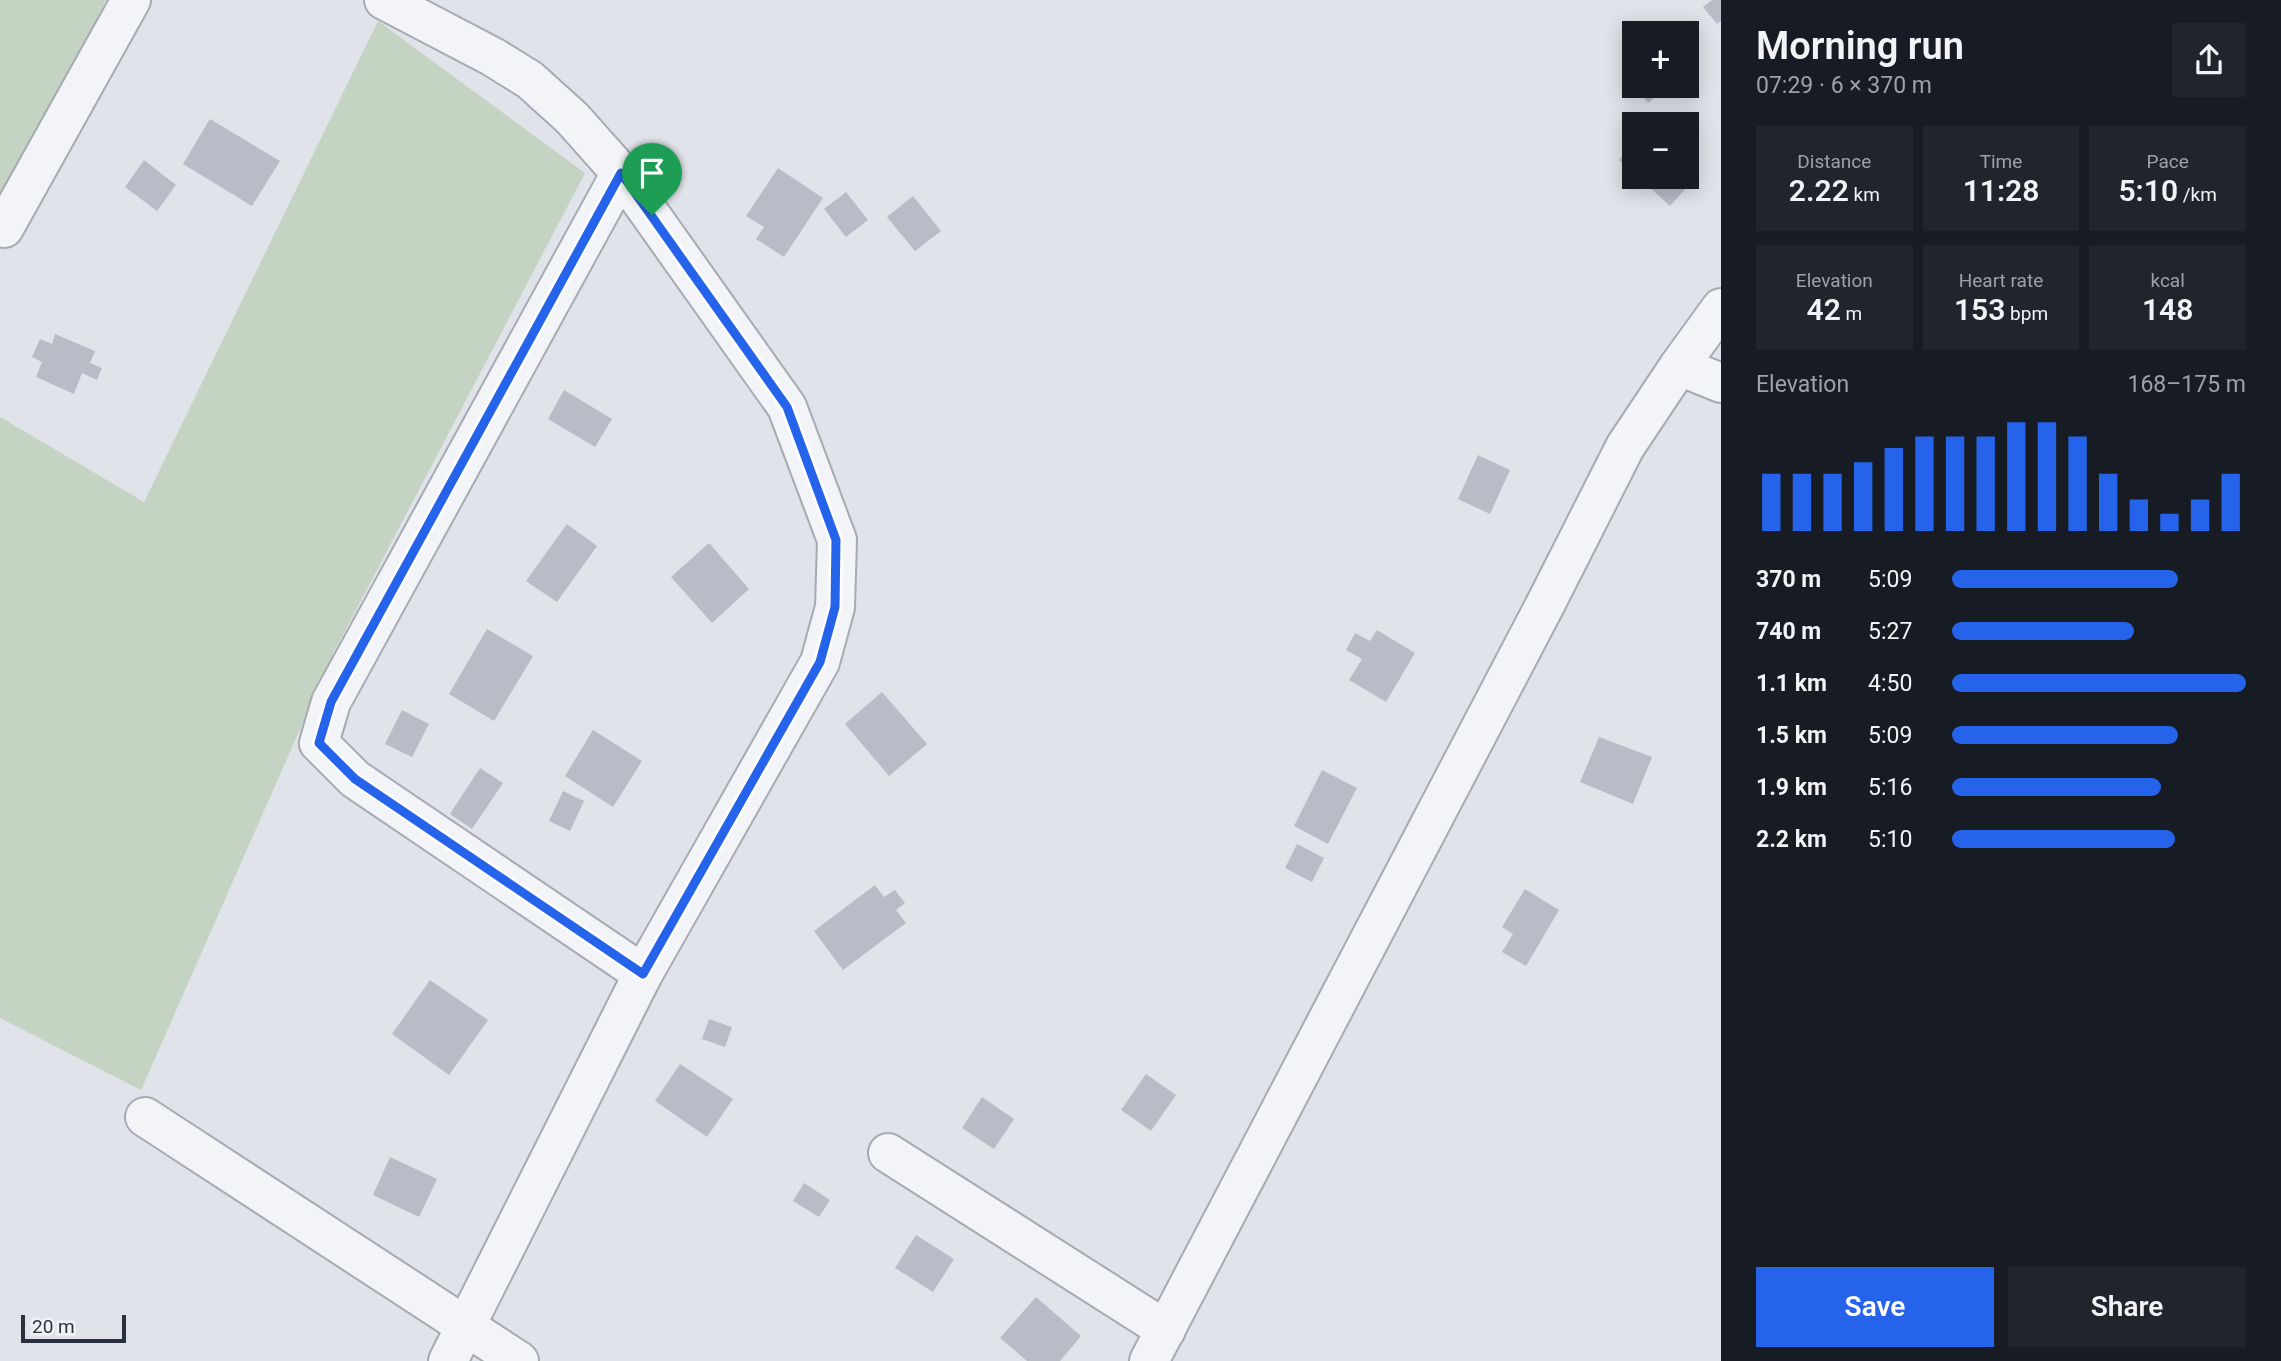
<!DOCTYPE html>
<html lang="en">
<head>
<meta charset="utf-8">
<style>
  body { margin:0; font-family:Roboto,sans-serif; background:#20242c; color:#f1f3f6; height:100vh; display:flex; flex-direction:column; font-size:26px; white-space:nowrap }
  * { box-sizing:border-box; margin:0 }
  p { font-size:23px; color:#9ea1a6 }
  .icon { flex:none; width:38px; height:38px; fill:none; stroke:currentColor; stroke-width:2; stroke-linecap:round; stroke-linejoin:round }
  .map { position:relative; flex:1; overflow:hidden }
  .details { display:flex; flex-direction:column; background:#171b24; width:560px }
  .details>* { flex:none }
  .fabs { position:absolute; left:1622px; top:21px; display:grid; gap:14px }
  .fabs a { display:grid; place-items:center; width:77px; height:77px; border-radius:0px; background:#171b24; box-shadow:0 4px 18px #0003; font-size:35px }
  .scale { position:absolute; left:21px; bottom:18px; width:105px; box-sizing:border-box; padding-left:7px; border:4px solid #293140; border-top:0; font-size:19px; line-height:24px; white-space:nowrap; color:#293140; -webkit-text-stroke:5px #f0f2f6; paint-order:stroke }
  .pin { position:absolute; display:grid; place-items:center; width:60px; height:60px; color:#fff; margin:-72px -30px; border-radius:50% 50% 50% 0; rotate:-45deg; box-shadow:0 0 7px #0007 }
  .pin .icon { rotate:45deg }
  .round { display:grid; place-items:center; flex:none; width:74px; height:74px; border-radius:0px; background:#20242c }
  .summary { display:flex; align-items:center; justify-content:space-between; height:119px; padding:0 35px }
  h1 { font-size:38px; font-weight:600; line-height:52px }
  .figures { display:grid; grid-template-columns:repeat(3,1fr); gap:10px; height:119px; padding:7px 35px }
  .figures div { display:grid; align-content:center; border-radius:0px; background:#20242c; text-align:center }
  .figures b { font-size:30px; font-weight:600 }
  .figures small { font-size:19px; font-weight:400 }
  .figures p { font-size:19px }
  .chart { height:196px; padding:14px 35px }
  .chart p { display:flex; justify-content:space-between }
  .chart svg { width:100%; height:126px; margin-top:7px; stroke:#2563eb; stroke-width:6 }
  .primary-button { display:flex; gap:14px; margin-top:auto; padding:14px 35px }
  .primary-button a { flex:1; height:80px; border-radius:0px; background:#2563eb; color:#fff; font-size:28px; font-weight:600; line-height:80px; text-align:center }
  .primary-button a+a { background:#20242c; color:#f1f3f6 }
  ul { padding:0 35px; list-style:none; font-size:23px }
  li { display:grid; grid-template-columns:112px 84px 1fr; align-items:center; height:52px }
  li i { height:18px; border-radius:9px; background:#2563eb }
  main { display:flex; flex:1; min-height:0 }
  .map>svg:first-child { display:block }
</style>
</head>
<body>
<main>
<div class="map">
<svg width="1721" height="1361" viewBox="0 0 1721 1361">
  <rect width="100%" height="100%" fill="#e0e3e9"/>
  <g fill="#c5d3c2">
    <polygon points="0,0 106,0 0,219"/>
    <polygon points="378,21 585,173 334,652 141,1090 0,1018 0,417 144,502"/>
  </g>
  <g fill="#b8bcc6">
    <polygon points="1712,0 1721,0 1721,21 1717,24 1703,7"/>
    <polygon points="1634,71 1634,86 1668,86 1648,103 1626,78"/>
    <polygon points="210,119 280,161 252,206 183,164"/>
    <polygon points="1634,144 1634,174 1619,160"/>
    <polygon points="144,160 176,185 157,211 125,187"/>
    <polygon points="778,168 823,198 784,257 756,239 764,227 746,216"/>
    <polygon points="1687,168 1696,177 1670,206 1638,177 1687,177"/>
    <polygon points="846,192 868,220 846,237 824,209"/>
    <polygon points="913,196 941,231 915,251 887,217"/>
    <polygon points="55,334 95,351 90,363 102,368 97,380 82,373 74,394 36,377 42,362 32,357 40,339 52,344"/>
    <polygon points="564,390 612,419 595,447 548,419"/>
    <polygon points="1478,455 1510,470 1490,514 1458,499"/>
    <polygon points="567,524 597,546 557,602 526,581"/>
    <polygon points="709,543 749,589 712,623 671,577"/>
    <polygon points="487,629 533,656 494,721 449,694"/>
    <polygon points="1377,630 1415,653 1386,702 1349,680 1362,659 1346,650 1355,633 1370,641"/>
    <polygon points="882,692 927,744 889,776 845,724"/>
    <polygon points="402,710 429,724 412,757 385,744"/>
    <polygon points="593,730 642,761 613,807 565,776"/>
    <polygon points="1599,737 1652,757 1633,804 1580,782"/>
    <polygon points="480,768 503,783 472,829 450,814"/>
    <polygon points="1322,770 1357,788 1328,844 1294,826"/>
    <polygon points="563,791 584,801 570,831 549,821"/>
    <polygon points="1297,844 1324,858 1312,882 1285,868"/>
    <polygon points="875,885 884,897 895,890 905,903 896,910 906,923 843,970 814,931"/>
    <polygon points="1525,889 1559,910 1526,966 1502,952 1513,934 1502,927"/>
    <polygon points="430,980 488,1020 449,1075 392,1034"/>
    <polygon points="709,1019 732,1027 725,1047 702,1039"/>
    <polygon points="680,1064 733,1099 707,1137 655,1101"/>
    <polygon points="1146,1074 1176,1095 1151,1131 1121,1110"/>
    <polygon points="982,1097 1014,1119 994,1149 962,1128"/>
    <polygon points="390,1157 437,1179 419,1217 373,1195"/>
    <polygon points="804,1183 830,1200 819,1217 793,1201"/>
    <polygon points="916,1235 954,1259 933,1292 895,1268"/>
    <polygon points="1036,1297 1081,1336 1060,1361 1027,1361 1000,1338"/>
  </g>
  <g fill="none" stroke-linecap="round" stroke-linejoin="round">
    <g stroke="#a5aab3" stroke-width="42">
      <g id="minor">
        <polyline points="384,0 493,57 530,80 572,118 621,173 787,407 837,540 835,607 820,662 643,974 448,1361"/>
        <polyline points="621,173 331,702 319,743 355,779 643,974"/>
        <polyline points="4,228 131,0"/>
        <polyline points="1679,366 1721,383"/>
        <polyline points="145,1117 519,1361"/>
        <polyline points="888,1153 1166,1330"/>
        <polyline points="1149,1361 1546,603 1625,447 1679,366 1721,308"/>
      </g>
    </g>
    <use href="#minor" stroke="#f3f4f7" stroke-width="38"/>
  </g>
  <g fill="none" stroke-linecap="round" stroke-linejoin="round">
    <g stroke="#fff" stroke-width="14">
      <polygon id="route" points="621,173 787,407 836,540 835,607 820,662 643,974 355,779 319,743 331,702"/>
    </g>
    <use href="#route" stroke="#2563eb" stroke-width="9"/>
  </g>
</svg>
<div class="fabs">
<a>+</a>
<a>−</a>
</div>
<div class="scale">20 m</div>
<div class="pin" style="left:652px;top:215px;background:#1e9e55"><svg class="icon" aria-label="arrive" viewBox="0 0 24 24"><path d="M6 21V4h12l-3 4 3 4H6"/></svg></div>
</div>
<section class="details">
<div class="summary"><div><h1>Morning run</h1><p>07:29 · 6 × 370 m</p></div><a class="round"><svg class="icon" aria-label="share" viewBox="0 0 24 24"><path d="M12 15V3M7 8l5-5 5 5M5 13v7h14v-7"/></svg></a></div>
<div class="figures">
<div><p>Distance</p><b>2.22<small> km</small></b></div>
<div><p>Time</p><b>11:28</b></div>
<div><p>Pace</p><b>5:10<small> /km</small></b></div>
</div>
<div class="figures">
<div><p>Elevation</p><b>42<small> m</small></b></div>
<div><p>Heart rate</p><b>153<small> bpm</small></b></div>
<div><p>kcal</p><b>148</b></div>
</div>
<div class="chart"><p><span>Elevation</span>168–175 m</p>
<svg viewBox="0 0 160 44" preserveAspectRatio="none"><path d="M5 44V24M15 44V24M25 44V24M35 44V20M45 44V15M55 44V11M65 44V11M75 44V11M85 44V6M95 44V6M105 44V11M115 44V24M125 44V33M135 44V38M145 44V33M155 44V24"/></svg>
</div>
<ul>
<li><b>370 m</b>5:09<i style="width:77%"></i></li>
<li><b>740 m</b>5:27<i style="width:62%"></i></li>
<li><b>1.1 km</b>4:50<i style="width:100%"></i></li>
<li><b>1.5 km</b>5:09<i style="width:77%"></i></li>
<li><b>1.9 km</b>5:16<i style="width:71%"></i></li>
<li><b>2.2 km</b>5:10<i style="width:76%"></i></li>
</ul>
<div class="primary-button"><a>Save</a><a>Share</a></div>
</section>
</main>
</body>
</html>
